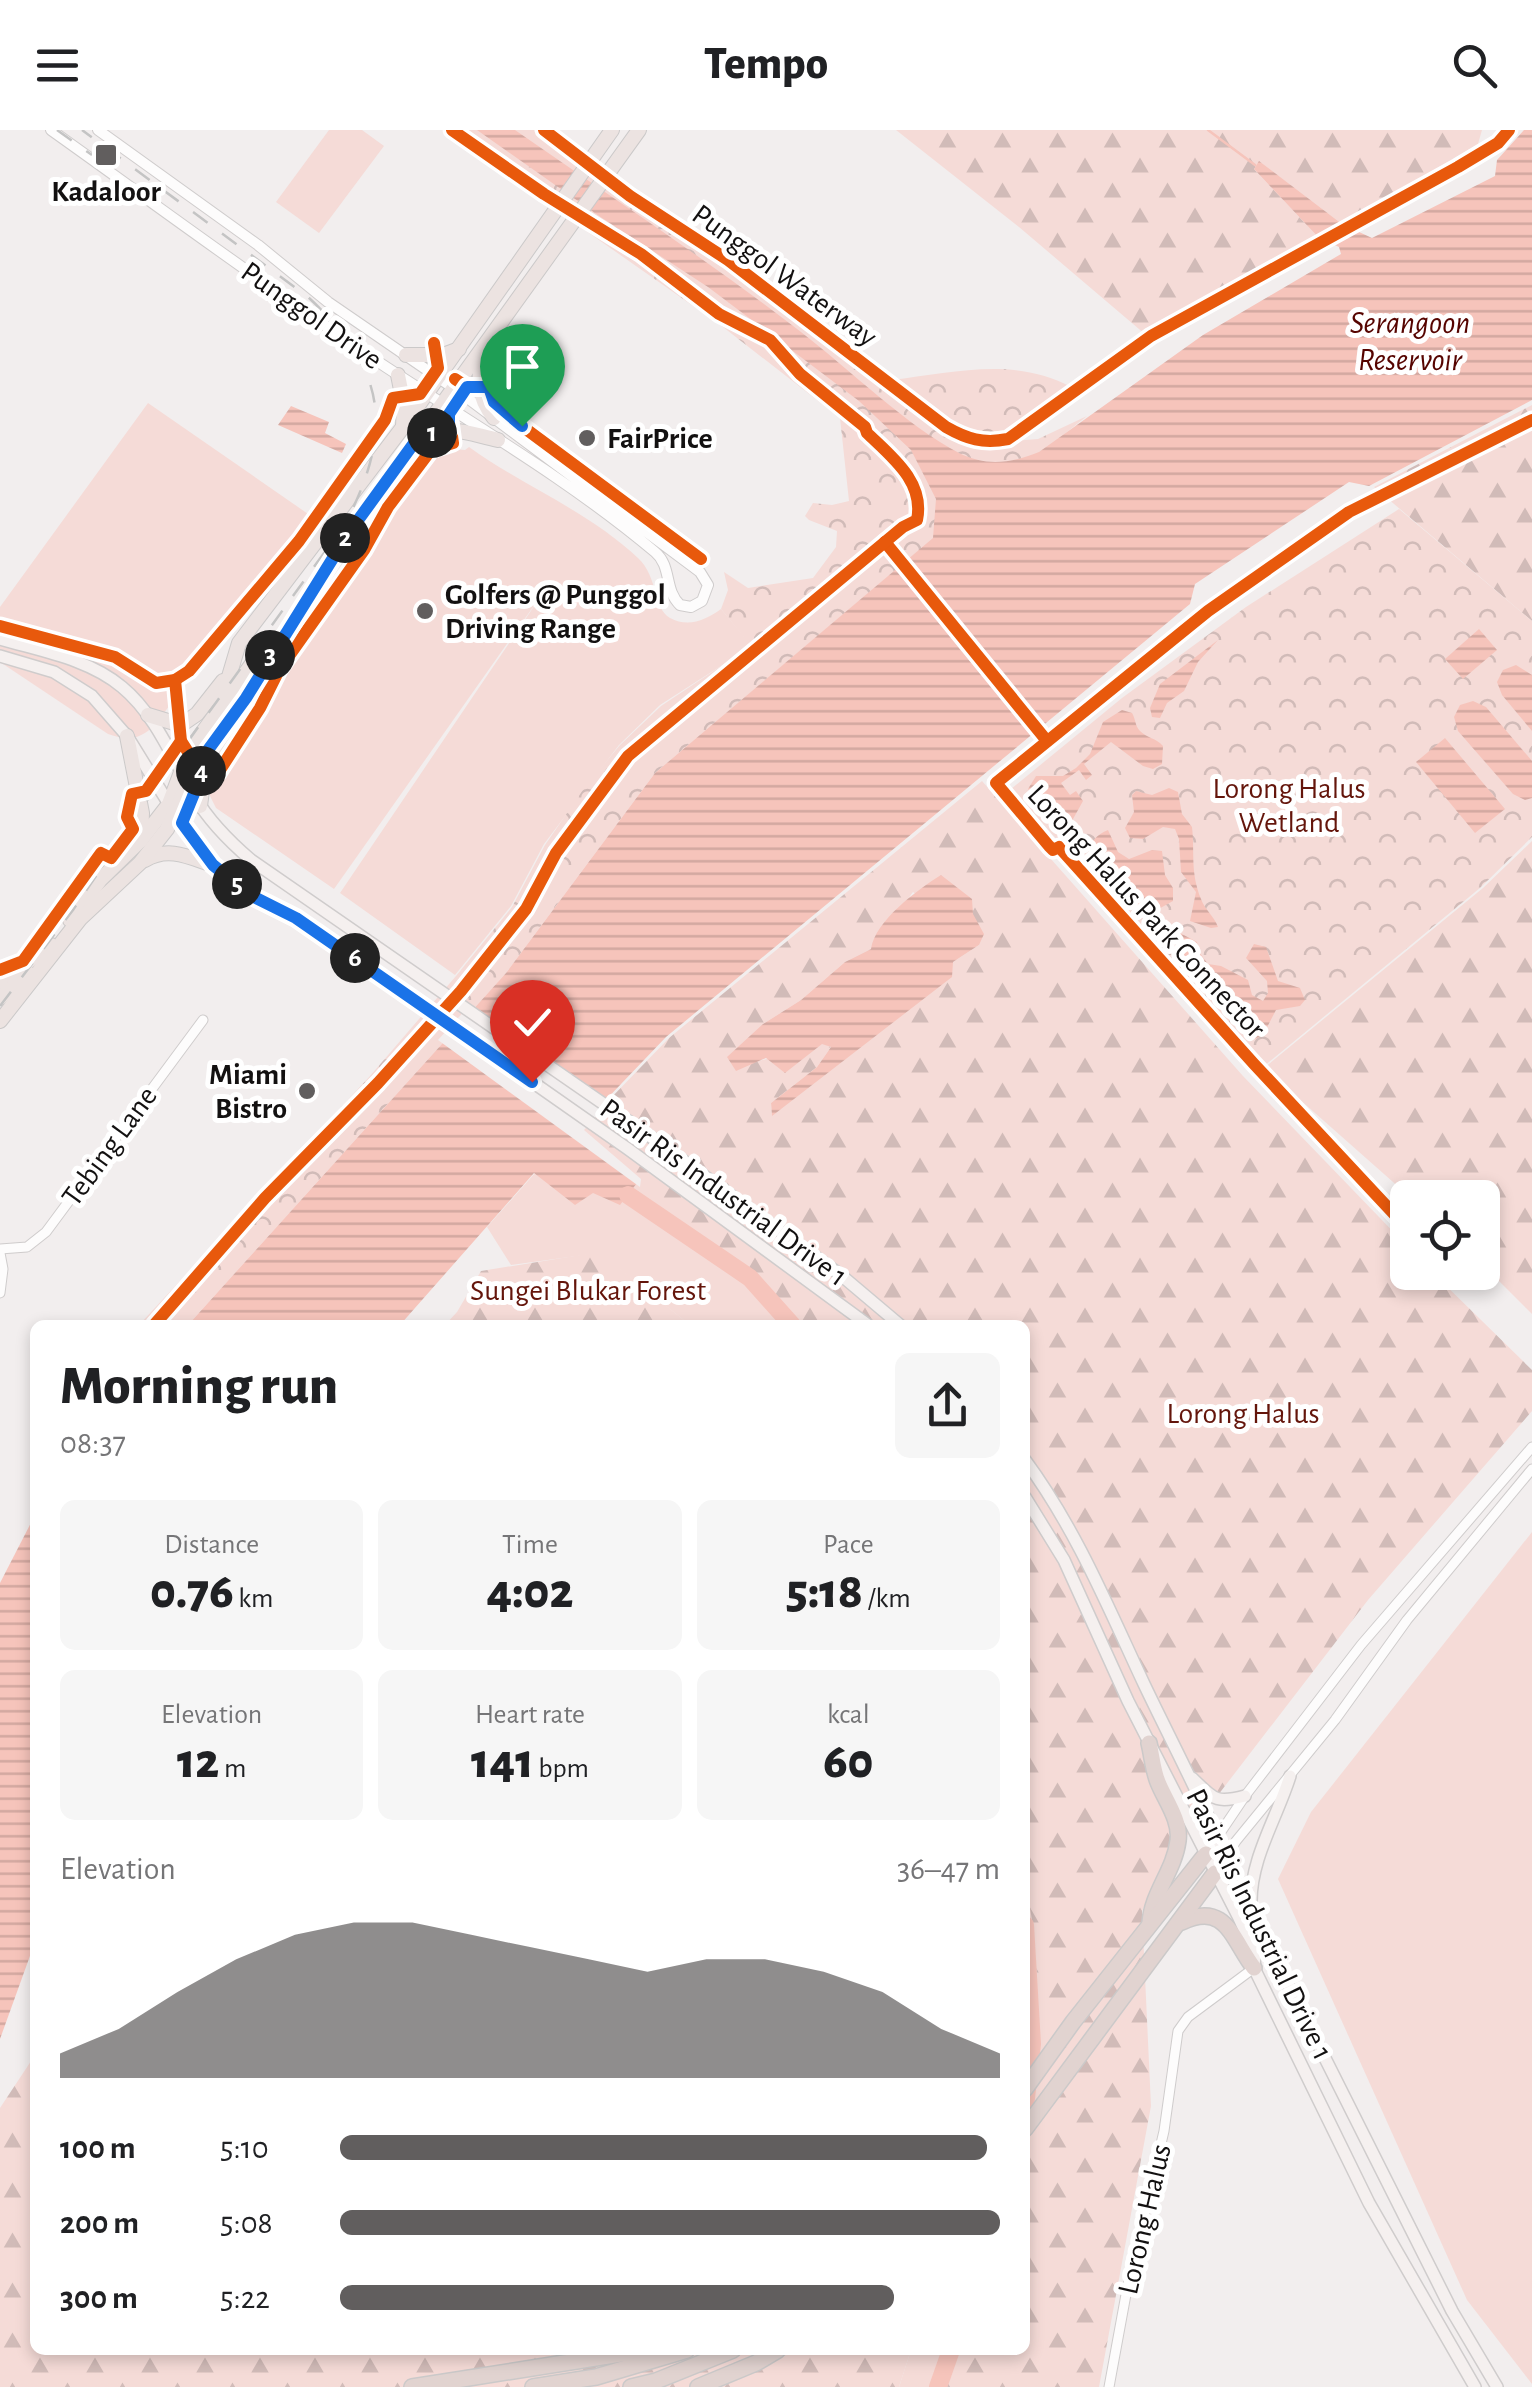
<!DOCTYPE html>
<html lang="en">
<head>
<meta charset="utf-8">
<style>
  body { margin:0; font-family:"Alegreya Sans",sans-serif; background:#f6f6f6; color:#202124; height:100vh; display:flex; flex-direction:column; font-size:38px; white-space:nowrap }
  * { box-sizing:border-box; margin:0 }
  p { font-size:32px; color:#757577 }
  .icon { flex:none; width:55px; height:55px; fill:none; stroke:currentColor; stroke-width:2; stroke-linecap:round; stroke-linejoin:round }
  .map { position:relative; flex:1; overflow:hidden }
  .drawer { position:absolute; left:30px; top:1190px; width:1000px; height:1035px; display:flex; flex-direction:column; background:#fff; border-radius:15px; box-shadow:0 5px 15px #0003 }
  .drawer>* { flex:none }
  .buttons { position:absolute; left:1390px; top:1050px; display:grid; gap:20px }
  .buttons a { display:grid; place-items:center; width:110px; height:110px; border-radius:15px; background:#fff; box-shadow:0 5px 15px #0003; font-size:50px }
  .pin { position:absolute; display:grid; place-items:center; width:85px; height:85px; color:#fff; margin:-102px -42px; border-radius:50% 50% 50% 0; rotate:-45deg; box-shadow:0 0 10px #0007 }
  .pin .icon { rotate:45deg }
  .km { position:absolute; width:50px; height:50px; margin:-25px; border-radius:50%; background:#222; color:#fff; font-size:28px; line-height:50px; text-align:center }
  .round { display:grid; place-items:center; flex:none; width:105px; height:105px; border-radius:15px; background:#f6f6f6 }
  .overview { display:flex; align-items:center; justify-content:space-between; height:170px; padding:0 30px }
  h1 { font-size:55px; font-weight:800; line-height:75px }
  .stats { display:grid; grid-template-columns:repeat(3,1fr); gap:15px; height:170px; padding:10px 30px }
  .stats div { display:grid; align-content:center; border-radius:15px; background:#f6f6f6; text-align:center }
  .stats b { font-size:50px; font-weight:800 }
  .stats small { font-size:28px; font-weight:400 }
  .stats p { font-size:28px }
  .chart { height:280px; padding:20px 30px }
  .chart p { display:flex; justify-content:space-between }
  .chart svg { width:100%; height:180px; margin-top:10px; fill:#615e5e; opacity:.7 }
  ul { padding:0 30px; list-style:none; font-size:32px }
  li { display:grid; grid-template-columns:160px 120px 1fr; align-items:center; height:75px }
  li i { height:25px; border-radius:12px; background:#615e5e }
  header { display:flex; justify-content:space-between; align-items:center; height:130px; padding:0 30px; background:#fff; font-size:45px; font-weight:800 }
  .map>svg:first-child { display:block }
</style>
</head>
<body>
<header><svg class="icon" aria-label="menu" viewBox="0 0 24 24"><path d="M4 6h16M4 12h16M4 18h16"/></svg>Tempo<svg class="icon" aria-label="search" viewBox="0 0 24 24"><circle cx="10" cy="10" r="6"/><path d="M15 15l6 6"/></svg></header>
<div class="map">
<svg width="1532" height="2257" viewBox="0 0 1532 2257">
  <defs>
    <pattern id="forest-firs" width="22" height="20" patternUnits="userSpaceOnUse" patternTransform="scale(2.5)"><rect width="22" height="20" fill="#f5dbd7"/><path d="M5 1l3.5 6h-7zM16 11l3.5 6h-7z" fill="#d1bbb8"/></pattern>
    <pattern id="park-crowns" width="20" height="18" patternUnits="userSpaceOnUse" patternTransform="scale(2.5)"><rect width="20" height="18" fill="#f5dbd7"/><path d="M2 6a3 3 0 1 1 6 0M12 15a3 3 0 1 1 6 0" fill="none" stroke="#d1bbb8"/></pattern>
    <pattern id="water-rules" width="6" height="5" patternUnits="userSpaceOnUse" patternTransform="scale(2.5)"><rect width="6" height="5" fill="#f6c4bb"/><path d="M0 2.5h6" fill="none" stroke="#d2a7a0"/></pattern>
  </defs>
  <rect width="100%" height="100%" fill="#f2eeee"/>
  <g fill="#f5dbd7">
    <polygon points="329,0 362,0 384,16 319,103 276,72"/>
    <path d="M148,273L311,386L270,442C261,445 249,460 248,470L155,595C139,610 128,611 108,604L0,532V477Z"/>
    <path d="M469,317C523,356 588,381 638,428C659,448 652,477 670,488C688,498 706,490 721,479L752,516L660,575L619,615L544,714L511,776L455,845L340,763L545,460L334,759L216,678L206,658L208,640L429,327L443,318L465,320Z"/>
    <polygon points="535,1043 593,1063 637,1053 826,1195 690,1195 599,1123 511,1135 487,1097"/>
    <polygon points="1532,1402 1532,2254 1467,2170 1278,1749 1311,1682"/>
    <polygon points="1025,1658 1051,1895 1025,2066"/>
    <polygon points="911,2220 979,2220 966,2257 899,2257"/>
  </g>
  <g fill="url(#forest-firs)" fill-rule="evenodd">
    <polygon points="896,0 1482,0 1478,14 1342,94 1260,32 1254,39 1318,107 1146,205 1019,97"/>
    <polygon points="1532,275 1532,491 1374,357"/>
    <path d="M982,651L1243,946L1407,1116L1408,1142L1433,1143L1532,1240V1281L1368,1470L1165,1734L1142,1781L1151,1976L1099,2257H947L959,2220H1025V2022L1040,1917L1035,1808L1025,1748V1195H801L756,1144L633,1061L640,1052L580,1000L669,908ZM913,762L979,815L953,832L772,985L771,973L817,937L831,917L822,913L745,935L763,894L801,870L845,832L871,819Z"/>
    <polygon points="1532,711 1532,1184 1483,1135 1482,1068 1410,1067 1264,938 1483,758"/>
    <polygon points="599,1122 690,1195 445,1195 457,1182 481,1141"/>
    <polygon points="35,1925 35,2220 911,2220 899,2257 0,2257 0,1978"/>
  </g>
  <g fill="url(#park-crowns)">
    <path d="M442,0H549L773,156L891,250C953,243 1013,226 1071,257L999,312L1038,309L1087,286L916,423L655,643L506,843L188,1195H139L370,946L456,846L512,777L545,715L585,657L620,615L661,576L751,516L721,479L728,460L724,442L748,458L813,448L836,417L837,401L809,390L805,386L813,373L832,375L849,371L840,288L723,197Z"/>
    <polygon points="1399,379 1532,491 1532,707 1480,758 1263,937 1011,659 1122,568 1246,477"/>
  </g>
  <g fill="url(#water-rules)">
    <path d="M477,0H515C611,67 709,131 801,202C849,239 907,296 959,323C987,337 1011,333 1039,322L1203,205L1341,124L1339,117L1318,107L1254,39L1259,31L1342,94L1372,108L1495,46L1497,30L1524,0H1532V270L1369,356L1349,352L1195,454L1190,474L666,907L577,1000L637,1053L620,1075L593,1063L575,1075L534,1043L400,1195H188L506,843L655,643L933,408L936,369L911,320L859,271L708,157L602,88Z"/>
    <polygon points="291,276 329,292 325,303 346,314 342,323 278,295"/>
    <polygon points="1479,499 1497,520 1463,549 1445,529"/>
    <polygon points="1218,510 1198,532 1184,561 1167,573 1160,588 1152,587 1150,578 1160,554"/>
    <polygon points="1516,535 1532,545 1532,601 1502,565 1497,552 1503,540"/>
    <polygon points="1473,571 1486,577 1532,631 1532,668 1525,670 1513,664 1458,601 1454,587 1460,575"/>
    <path d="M1122,580L1132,583C1136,590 1135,596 1140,601C1147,608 1156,608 1163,616L1162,634L1153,639L1143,636L1111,612L1084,634L1092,645L1086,650L1079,640L1061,653L1070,665L1076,661L1083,671L1073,689L1063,694L1041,684L1039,672L1028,659L1036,646H1063L1076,638L1090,624L1103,592Z"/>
    <polygon points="1445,608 1505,679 1475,703 1416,632"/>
    <path d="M1169,658L1178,662L1182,684L1192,697C1195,725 1190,741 1201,769C1205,780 1214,786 1218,797L1211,798L1190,791L1196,762L1181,742L1179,709L1175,699L1163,697L1143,709L1130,708L1125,698L1134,682L1132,665L1136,661L1152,665Z"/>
    <path d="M1108,700L1118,722L1129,729L1152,720L1162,721L1165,745L1173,758V771L1146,786C1137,780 1137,773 1130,768C1118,758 1115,757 1111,742L1100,736L1088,725C1089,713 1097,704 1108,700Z"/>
    <path d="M941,745L972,769L973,784L984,804L979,815L953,832L952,847L772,986L771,973L817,937L831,917L822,914L785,943L766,928L736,941L727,927L763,894L801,870L845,832L871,819C875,791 917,760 941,745Z"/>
    <path d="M1163,794L1197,812L1199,822L1208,834L1221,836L1248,850L1252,865L1263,871L1268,863L1267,851L1246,828L1254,814L1266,817L1278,851L1300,858L1305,870L1300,876L1276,880L1263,905L1255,909L1248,898L1247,886L1218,869C1215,848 1197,843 1183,831L1178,815L1158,802L1157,797Z"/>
    <polygon points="35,1385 35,1812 0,1909 0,1453"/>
  </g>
  <polygon fill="#f2eeee" points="469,876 609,973 584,1000 641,1049 640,1057 438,910"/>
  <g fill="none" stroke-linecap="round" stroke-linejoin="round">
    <polyline stroke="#f6c4bb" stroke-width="2.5" points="1208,0 1255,35"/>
    <g stroke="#f6c4bb" stroke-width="18">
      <polyline points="628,1065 750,1148 792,1195"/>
      <polyline points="1025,1795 1032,1914 1025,1977"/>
      <polyline points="938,2257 951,2220"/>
    </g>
    <g stroke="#cfcccc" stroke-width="11">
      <g id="minor">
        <polyline points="0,1119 27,1117 46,1102 203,890"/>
        <polyline points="0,1123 3,1139 0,1163"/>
        <polyline points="1206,1724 1245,1666 1361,1515 1532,1317"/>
        <polyline points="1215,1743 1236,1711 1335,1590 1407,1490 1532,1339"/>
        <polyline points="1109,2257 1127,2159 1164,2001 1178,1901 1188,1887 1254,1838"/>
      </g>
    </g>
    <g stroke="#cfcccc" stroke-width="12">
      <path id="tertiary" d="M51,0C162,79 272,161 386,237C476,296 572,352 655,422C672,436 664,460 680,475L691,477L702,471L708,455L700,442L462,264L328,172L258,115L98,0"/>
    </g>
    <g stroke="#cfcccc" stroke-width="14">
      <g id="secondary">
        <path d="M0,509C41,521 89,529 122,557C156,585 173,630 195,667C209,691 230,712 251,730L637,997L842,1146L900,1195"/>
        <polyline points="0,526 54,542 92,566 127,606 169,674 213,735 250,765 296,788 384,848 628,1019 868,1195"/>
        <path d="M1025,1330C1076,1399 1108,1477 1144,1554C1174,1617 1207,1678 1232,1743L1452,2181L1497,2257"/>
        <polyline points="1025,1367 1064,1430 1128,1571 1238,1786 1255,1823 1254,1838 1369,2073 1475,2257"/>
        <path d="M1192,1648C1214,1669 1215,1674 1245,1666"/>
        <path d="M1251,1774C1250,1729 1277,1688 1290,1646"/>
      </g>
    </g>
    <g stroke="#cbc9c9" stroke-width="16">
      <g id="primary">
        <path d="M483,220C478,247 476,266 494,288"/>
        <polyline points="406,225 443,225 459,219"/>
        <polyline points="398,245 404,275 403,296"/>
        <path d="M417,309C455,295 460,301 498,310"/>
        <polyline points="225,571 254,531 260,527 267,530"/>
        <polyline points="148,585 181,595 197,584 223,551"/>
        <polyline points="127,606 142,683 141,710"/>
        <polyline points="200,676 203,653 228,614 243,578"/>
        <path d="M145,730C168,716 189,727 213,735"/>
        <polyline points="70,790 100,750 141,710 169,674 189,621 219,580 239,513 403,297 612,0"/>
        <polyline points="0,852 51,815"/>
        <polyline points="0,868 28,843"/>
        <polyline points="0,891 80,789 140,733 167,699 197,635 246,568 349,404 639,0"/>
      </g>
    </g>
    <g stroke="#cbc9c9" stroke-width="18">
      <g id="motorway">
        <path d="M1149,1613C1152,1625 1153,1640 1158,1652C1165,1670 1181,1690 1178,1711C1174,1741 1152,1763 1150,1793"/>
        <path d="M1182,1792C1226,1771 1232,1809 1254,1838"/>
        <polyline points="1025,1959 1073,1892 1206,1724"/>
        <polyline points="1025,1999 1215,1743"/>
        <polyline points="412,2257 646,2220"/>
        <polyline points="533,2257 596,2247 687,2220"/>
        <polyline points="631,2257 656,2251 733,2220"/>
        <polyline points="698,2257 756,2233 778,2220"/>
      </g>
    </g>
    <use href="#minor" stroke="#fdfcfc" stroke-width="9"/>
    <use href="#tertiary" stroke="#fdfcfc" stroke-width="10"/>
    <use href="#secondary" stroke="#f5f0ef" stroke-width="11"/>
    <use href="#primary" stroke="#ece3e1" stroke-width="14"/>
    <use href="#motorway" stroke="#e1d3d0" stroke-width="15"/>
    <g stroke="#c4c4c4" stroke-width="2.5" stroke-dasharray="18 18" stroke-linecap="butt">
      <polyline points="57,0 92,25"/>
      <polyline points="14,834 88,733"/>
      <path d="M0,876L73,780L173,632L345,394C394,300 387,240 308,167L82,0"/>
    </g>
    <g stroke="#fff" stroke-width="19">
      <g id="cycleway">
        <path d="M544,0L630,66L728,130L946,297C967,309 983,314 1008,309L1151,206L1458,37L1498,13L1509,0"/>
        <polyline points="455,249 467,257 489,257 494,272 503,282 701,429"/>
        <polyline points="885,412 1047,611"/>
        <polyline points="0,496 115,527 156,553 175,550 189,541 299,411 385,290 393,268 420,264 438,238 434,213"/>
        <polyline points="175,550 181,611 202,644 207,636 218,643 260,578 279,540 364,420 388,377 431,320 453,313 449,284 467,257"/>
        <polyline points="0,840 23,831 101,723 111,728 133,699 127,687 132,664 146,661 181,611"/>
        <polyline points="1408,1099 1254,934 1059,717 1053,720 1049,716 996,653 1208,481 1349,382 1532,290"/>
        <path d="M154,1195L265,1068L378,953L461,861L526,779L556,723L628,626L903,397L917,390C925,352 892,327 867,303L865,297L800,244L770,210L719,184L641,124L544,64L452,0"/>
      </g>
    </g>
    <use href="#cycleway" stroke="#e8590c" stroke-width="12"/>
  </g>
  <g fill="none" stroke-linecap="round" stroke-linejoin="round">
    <g stroke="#fff" stroke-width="20">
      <polyline id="route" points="522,296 494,272 489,257 467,257 449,284 449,299 417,309 348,404 246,568 197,635 202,644 182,693 213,735 250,765 296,788 532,952"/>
    </g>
    <use href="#route" stroke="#1a73e8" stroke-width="12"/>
  </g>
  <g fill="#615e5e" stroke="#fff" stroke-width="4">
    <rect x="94" y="13" width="24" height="24" rx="5"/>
    <circle cx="587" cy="308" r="10"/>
    <circle cx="425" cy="481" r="10"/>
    <circle cx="307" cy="961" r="10"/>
  </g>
  <g text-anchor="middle" stroke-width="10" stroke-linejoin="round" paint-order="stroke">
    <g font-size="30" font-weight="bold" fill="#131111" stroke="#fff" text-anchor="start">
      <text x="106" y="71" text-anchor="middle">Kadaloor</text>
      <text x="607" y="318">FairPrice</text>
      <text x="445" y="474">Golfers @ Punggol<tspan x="445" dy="34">Driving Range</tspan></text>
      <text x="287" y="954" text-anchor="end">Miami<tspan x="287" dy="34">Bistro</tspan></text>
    </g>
    <g font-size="30" fill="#131111" stroke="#fff">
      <text transform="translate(785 145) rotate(36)" y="10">Punggol Waterway</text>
      <text transform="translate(312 185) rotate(35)" y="10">Punggol Drive</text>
      <text transform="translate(1147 781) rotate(47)" y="10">Lorong Halus Park Connector</text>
      <text transform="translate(109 1016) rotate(-54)" y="10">Tebing Lane</text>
      <text transform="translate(724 1062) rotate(36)" y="10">Pasir Ris Industrial Drive 1</text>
      <text transform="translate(1260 1794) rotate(64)" y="10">Pasir Ris Industrial Drive 1</text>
      <text transform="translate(1144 2089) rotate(-77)" y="10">Lorong Halus</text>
    </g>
    <g font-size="30" fill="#64150b" stroke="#fff">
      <text x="1289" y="668">Lorong Halus<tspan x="1289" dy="34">Wetland</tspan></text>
      <text x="588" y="1170">Sungei Blukar Forest</text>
      <text x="1243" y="1293">Lorong Halus</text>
    </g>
    <g font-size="32" font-style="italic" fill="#560400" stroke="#fff">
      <text x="1410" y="203">Serangoon<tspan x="1410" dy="37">Reservoir</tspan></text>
    </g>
  </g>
</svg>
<div class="buttons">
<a><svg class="icon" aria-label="locate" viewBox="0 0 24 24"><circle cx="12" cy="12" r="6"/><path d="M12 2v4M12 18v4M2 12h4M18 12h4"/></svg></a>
</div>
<div class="pin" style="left:522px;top:296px;background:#1e9e55"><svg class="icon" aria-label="arrive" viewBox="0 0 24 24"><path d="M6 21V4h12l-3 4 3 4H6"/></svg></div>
<div class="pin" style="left:532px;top:952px;background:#d93025"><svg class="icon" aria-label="check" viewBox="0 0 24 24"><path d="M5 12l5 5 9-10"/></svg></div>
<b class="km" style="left:432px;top:303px">1</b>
<b class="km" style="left:345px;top:408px">2</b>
<b class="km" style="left:270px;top:525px">3</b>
<b class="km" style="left:201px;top:641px">4</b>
<b class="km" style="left:237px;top:754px">5</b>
<b class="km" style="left:355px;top:828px">6</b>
<section class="drawer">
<div class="overview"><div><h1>Morning run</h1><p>08:37</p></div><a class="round"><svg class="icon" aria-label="share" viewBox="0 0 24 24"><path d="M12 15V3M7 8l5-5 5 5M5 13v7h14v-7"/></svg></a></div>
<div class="stats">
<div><p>Distance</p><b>0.76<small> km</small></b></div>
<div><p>Time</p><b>4:02</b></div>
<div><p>Pace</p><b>5:18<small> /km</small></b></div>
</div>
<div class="stats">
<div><p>Elevation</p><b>12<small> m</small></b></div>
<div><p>Heart rate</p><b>141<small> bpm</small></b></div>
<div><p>kcal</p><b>60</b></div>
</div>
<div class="chart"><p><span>Elevation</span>36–47 m</p>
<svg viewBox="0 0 160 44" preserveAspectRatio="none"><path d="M0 44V38L10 32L20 23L30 15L40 9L50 6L60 6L70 9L80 12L90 15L100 18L110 15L120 15L130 18L140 23L150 32L160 38V44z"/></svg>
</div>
<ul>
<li><b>100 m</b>5:10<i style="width:98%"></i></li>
<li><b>200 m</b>5:08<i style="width:100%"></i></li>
<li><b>300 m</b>5:22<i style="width:84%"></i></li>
</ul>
</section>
</div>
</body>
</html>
